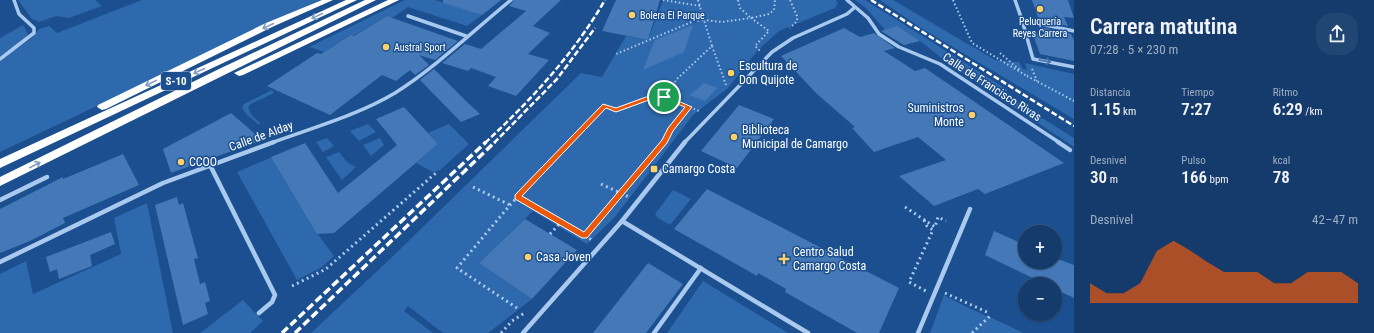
<!DOCTYPE html>
<html lang="es">
<head>
<meta charset="utf-8">
<style>
  body { margin:0; font-family:"Roboto Condensed",sans-serif; background:#214673; color:#f1f3f6; height:100vh; display:flex; flex-direction:column; font-size:15px; white-space:nowrap }
  * { box-sizing:border-box; margin:0 }
  p { font-size:13px; color:#9dadc1 }
  .icon { flex:none; width:22px; height:22px; fill:none; stroke:currentColor; stroke-width:2; stroke-linecap:round; stroke-linejoin:round }
  .map { position:relative; flex:1; overflow:hidden }
  .drawer { display:flex; flex-direction:column; background:#143b6b; width:300px }
  .drawer>* { flex:none }
  .tools { position:absolute; left:1018px; top:225px; display:grid; gap:8px }
  .tools a { display:grid; place-items:center; width:44px; height:44px; border-radius:50%; background:#143b6b; box-shadow:0 1px 3px #0004,0 0 0 1px #33557e; font-size:20px }
  .pin { position:absolute; display:grid; place-items:center; width:34px; height:34px; color:#fff; margin:-17px; border:2px solid #fff; border-radius:50%; box-shadow:0 1px 4px #0007 }
  .round { display:grid; place-items:center; flex:none; width:42px; height:42px; border-radius:16px; background:#214673 }
  .overview { display:flex; align-items:center; justify-content:space-between; height:68px; padding:0 16px }
  h1 { font-size:22px; font-weight:600; line-height:30px }
  .metrics { display:grid; grid-template-columns:repeat(3,1fr); gap:6px; height:68px; padding:4px 16px }
  .metrics div { display:grid; align-content:center }
  .metrics b { font-size:17px; font-weight:600 }
  .metrics small { font-size:11px; font-weight:400 }
  .metrics p { font-size:11px }
  .chart { height:112px; padding:8px 16px }
  .chart p { display:flex; justify-content:space-between }
  .chart svg { width:100%; height:72px; margin-top:4px; fill:#ea580c; opacity:.7 }
  main { display:flex; flex:1; min-height:0 }
  .map>svg:first-child { display:block }
</style>
</head>
<body>
<main>
<div class="map">
<svg width="1074" height="333" viewBox="0 0 1074 333">
  <rect width="100%" height="100%" fill="#1b4f8f"/>
  <g fill="#2e69ad">
    <polygon points="18,0 95,0 102,6 69,18 56,16 39,22 32,19"/>
    <polygon points="142,0 320,0 0,152 0,60 32,38 39,29 49,26 57,33"/>
    <polygon points="405,0 435,0 482,15 467,26 408,7 392,18 387,16 353,36 349,35 324,52 309,47"/>
    <polygon points="663,0 836,0 838,3 835,8 779,31 758,50 728,88 694,114 615,217 587,244 533,211 479,263 532,299 488,333 443,333 408,306 404,311 433,333 311,333 391,258 581,73 602,77 626,36 648,40"/>
    <polygon points="855,0 865,0 1008,90 1002,93 1074,138 1074,147 948,63 920,41 897,27 885,30 866,8"/>
    <polygon points="880,0 893,0 995,60 1019,62 1023,69 1027,70 1025,63 1074,74 1074,119 921,28"/>
    <polygon points="23,25 28,34 24,40 0,56 0,38"/>
    <polygon points="272,90 274,93 251,104 248,107 251,114 261,124 258,124 247,115 242,108 244,104"/>
    <polygon points="368,124 376,132 359,141 350,131"/>
    <polygon points="449,124 469,144 440,170 433,172 416,163 438,144 428,133"/>
    <polygon points="327,138 334,146 323,152 316,142"/>
    <polygon points="380,138 384,145 371,156 363,145"/>
    <polygon points="339,152 347,162 356,167 342,180 326,157"/>
    <polygon points="272,157 317,233 334,256 322,267 297,280 237,172"/>
    <polygon points="673,190 691,199 670,225 658,218 655,214"/>
    <polygon points="147,203 173,333 0,333 0,274 26,261 33,294 121,254 114,218"/>
    <polygon points="703,281 788,333 667,333"/>
    <path d="M944,295C969,310 997,319 1023,333H930Z"/>
    <polygon points="243,300 263,321 250,333 200,333"/>
  </g>
  <g fill="#4478b7">
    <polygon points="443,0 501,0 482,15 443,3"/>
    <polygon points="514,0 561,0 533,26 550,33 528,54 549,60 516,96 488,86 496,77 471,68 468,71 442,63 465,44 481,49 526,11 509,6"/>
    <polygon points="616,0 660,0 648,40 602,31"/>
    <polygon points="1032,0 1068,0 1074,18 1064,17 1068,26 1039,20"/>
    <polygon points="387,16 458,41 435,60 419,55 429,65 415,75 410,70 396,81 382,75 330,115 267,86 317,53 321,54 350,35 354,36"/>
    <polygon points="693,25 684,52 643,70 655,40"/>
    <polygon points="897,26 920,41 904,45 881,31"/>
    <polygon points="1041,27 1071,34 1074,40 1074,61 1040,54 1032,32 1043,34"/>
    <polygon points="844,28 860,37 874,33 895,48 884,51 915,71 925,68 1064,163 985,194 978,189 934,206 899,176 946,160 918,137 874,152 852,128 855,127 817,94 781,56"/>
    <polygon points="434,69 468,103 480,114 461,122 420,80"/>
    <polygon points="704,83 717,88 705,101 690,95"/>
    <polygon points="739,105 774,119 737,168 701,151"/>
    <polygon points="404,107 438,144 334,233 317,234 271,157 305,143 338,193 397,145 376,119"/>
    <polygon points="231,113 262,140 171,173 163,149"/>
    <polygon points="123,154 139,185 63,218 65,223 30,241 0,253 0,209 63,177 63,179"/>
    <polygon points="707,189 899,288 879,333 857,333 785,292 786,289 758,273 757,276 674,229"/>
    <polygon points="177,197 179,205 183,203 198,258 194,259 200,284 205,282 210,301 205,303 208,314 183,325 155,205"/>
    <polygon points="525,219 577,250 532,299 479,263"/>
    <polygon points="994,231 1025,245 1025,262 1055,262 1055,258 1074,265 1074,298 1055,289 1055,284 1045,284 985,255"/>
    <polygon points="111,232 115,244 90,255 92,266 59,279 57,269 50,272 46,257"/>
    <polygon points="648,263 683,284 646,333 593,333"/>
  </g>
  <g fill="none" stroke-linecap="round" stroke-linejoin="round">
    <g stroke="#a9c9ee" stroke-width="2" stroke-dasharray="1.5 2.5" stroke-linecap="butt">
      <polyline points="663,0 700,6"/>
      <polyline points="698,0 704,20 722,22 751,18 769,31 755,46 760,51"/>
      <polyline points="738,0 740,8 751,18 769,14 774,10 775,0"/>
      <polyline points="790,0 797,16 797,21 790,28"/>
      <polyline points="953,0 972,43 1027,76"/>
      <polyline points="712,46 726,85"/>
      <polyline points="1000,53 1021,71"/>
      <polyline points="1032,69 1037,81"/>
      <polyline points="1027,76 1074,101"/>
      <polyline points="664,97 699,111"/>
      <polyline points="569,143 605,106 616,110 648,98 664,97 677,79 712,46 704,20 694,21 616,54"/>
      <polyline points="663,143 670,130 689,107"/>
    </g>
    <g stroke="#a9c9ee" stroke-width="3" stroke-dasharray="2 3.5" stroke-linecap="butt">
      <polyline points="601,184 629,197"/>
      <polyline points="473,187 510,205"/>
      <polyline points="518,197 592,240"/>
      <polyline points="905,207 935,227 938,217 946,221"/>
      <polyline points="924,220 927,226 933,230 909,282 926,291"/>
      <polyline points="550,234 561,222"/>
      <polyline points="585,235 664,142"/>
      <polyline points="292,286 326,269 437,172"/>
      <polyline points="945,293 989,313"/>
      <polyline points="517,308 457,268 510,205 570,142"/>
      <polyline points="501,333 512,321 526,312"/>
      <polyline points="972,333 990,316"/>
    </g>
    <g stroke="#a9c9ee" stroke-width="3.5">
      <polyline points="847,0 868,18 879,34 899,47 940,64 1060,143"/>
      <polyline points="1015,0 1022,20 1074,31"/>
      <polyline points="408,16 466,36"/>
      <polyline points="1022,20 1033,59 1074,67"/>
      <polyline points="0,59 34,33 34,28 19,14 14,0"/>
      <path d="M271,143C312,128 358,115 395,93C436,67 473,31 511,0"/>
      <polyline points="684,143 772,52 793,38 847,14 854,8"/>
    </g>
    <g stroke="#a9c9ee" stroke-width="4.5">
      <polyline points="1058,142 1070,150"/>
      <polyline points="210,165 275,295 272,302 259,313"/>
      <polyline points="0,200 47,177"/>
      <polyline points="622,221 808,333"/>
      <polyline points="0,262 163,183 274,142"/>
      <polyline points="523,333 622,221 685,142"/>
      <polyline points="654,333 701,268"/>
      <polyline points="918,333 970,209"/>
    </g>
    <g fill="#fff" fill-rule="evenodd">
      <polygon points="322,0 333,0 272,27 106,109 102,110 97,107 98,105 266,23"/>
      <polygon points="346,0 357,0 0,168 0,159"/>
      <polygon points="365,0 376,0 0,186 0,177 219,69"/>
      <polygon points="388,0 399,0 243,75 239,76 234,73"/>
    </g>
    <g stroke="#fff" stroke-width="2.5" stroke-dasharray="6 2.5" stroke-linecap="butt">
      <polyline points="871,0 1074,126"/>
      <path d="M485,143C531,100 573,55 605,0"/>
      <polyline points="494,143 557,79 595,28"/>
    </g>
    <g stroke="#fff" stroke-width="3.5" stroke-dasharray="8 3.5" stroke-linecap="butt">
      <polyline points="282,333 486,142"/>
      <polyline points="295,333 495,142"/>
    </g>
  </g>
  <defs><path id="oneway-shaft" d="M-6 0H5M1.5-3L5.5 0L1.5 3" fill="none" stroke-width="1.6" stroke-linecap="round" stroke-linejoin="round"/></defs>
  <g stroke="#829ec1">
    <use href="#oneway-shaft" transform="translate(317 16) rotate(155)"/>
    <use href="#oneway-shaft" transform="translate(268 26) rotate(155)"/>
    <use href="#oneway-shaft" transform="translate(199 71) rotate(155)"/>
    <use href="#oneway-shaft" transform="translate(151 83) rotate(154)"/>
    <use href="#oneway-shaft" transform="translate(35 165) rotate(-27)"/>
  </g>
  <use stroke="#4674ac" href="#oneway-shaft" transform="translate(1045 61) rotate(11)"/>
  <path fill="#ea580c" stroke="#fff" fill-rule="evenodd" d="M664,95L692,107L673,131L667,143L587,238H582L515,199V195L603,104L616,108L646,97ZM664,99L685,107L668,128L662,140L584,232L522,196L606,108L616,112L649,100Z"/>
  <g fill="#ffd166" stroke="#1b4f8f" stroke-width="1.5">
    <circle cx="1040" cy="9" r="4"/>
    <circle cx="632" cy="15" r="4"/>
    <circle cx="386" cy="47" r="4"/>
    <circle cx="731" cy="73" r="4"/>
    <circle cx="972" cy="115" r="4"/>
    <circle cx="734" cy="137" r="4"/>
    <circle cx="181" cy="162" r="4"/>
    <rect x="650" y="165" width="8" height="8" rx="2"/>
    <circle cx="528" cy="257" r="4"/>
    <path d="M782 253h4v4h4v4h-4v4h-4v-4h-4v-4h4z"/>
  </g>
  <g text-anchor="middle" stroke-width="3" stroke-linejoin="round" paint-order="stroke">
    <g font-size="10" fill="#fff" stroke="#1b4f8f" text-anchor="start">
      <text x="640" y="19">Bolera El Parque</text>
      <text x="1040" y="25" text-anchor="middle">Peluquería<tspan x="1040" dy="12">Reyes Carrera</tspan></text>
      <text x="394" y="51">Austral Sport</text>
    </g>
    <rect fill="#1b4f8f" stroke="#bbcadd" stroke-width="1" x="161" y="72" width="30" height="18" rx="3"/>
    <g font-size="11" font-weight="bold" fill="#fff">
      <text x="176" y="85">S-10</text>
    </g>
    <g font-size="12" fill="#fff" stroke="#1b4f8f" text-anchor="start">
      <text x="739" y="70">Escultura de<tspan x="739" dy="14">Don Quijote</tspan></text>
      <text x="964" y="112" text-anchor="end">Suministros<tspan x="964" dy="14">Monte</tspan></text>
      <text x="742" y="134">Biblioteca<tspan x="742" dy="14">Municipal de Camargo</tspan></text>
      <text x="189" y="166">CCOO</text>
      <text x="662" y="173">Camargo Costa</text>
      <text x="793" y="256">Centro Salud<tspan x="793" dy="14">Camargo Costa</tspan></text>
      <text x="536" y="261">Casa Joven</text>
    </g>
    <g font-size="12" fill="#fff" stroke="#1b4f8f">
      <text transform="translate(992 87) rotate(33)" y="4">Calle de Francisco Rivas</text>
      <text transform="translate(261 136) rotate(-20)" y="4">Calle de Alday</text>
    </g>
  </g>
</svg>
<div class="tools">
<a>+</a>
<a>−</a>
</div>
<div class="pin" style="left:664px;top:97px;background:#1e9e55"><svg class="icon" aria-label="arrive" viewBox="0 0 24 24"><path d="M6 21V4h12l-3 4 3 4H6"/></svg></div>
</div>
<section class="drawer">
<div class="overview"><div><h1>Carrera matutina</h1><p>07:28 · 5 × 230 m</p></div><a class="round"><svg class="icon" aria-label="share" viewBox="0 0 24 24"><path d="M12 15V3M7 8l5-5 5 5M5 13v7h14v-7"/></svg></a></div>
<div class="metrics">
<div><p>Distancia</p><b>1.15<small> km</small></b></div>
<div><p>Tiempo</p><b>7:27</b></div>
<div><p>Ritmo</p><b>6:29<small> /km</small></b></div>
</div>
<div class="metrics">
<div><p>Desnivel</p><b>30<small> m</small></b></div>
<div><p>Pulso</p><b>166<small> bpm</small></b></div>
<div><p>kcal</p><b>78</b></div>
</div>
<div class="chart"><p><span>Desnivel</span>42–47 m</p>
<svg viewBox="0 0 160 44" preserveAspectRatio="none"><path d="M0 44V32L10 38L20 38L30 32L40 12L50 6L60 12L70 19L80 25L90 25L100 25L110 32L120 32L130 25L140 25L150 25L160 32V44z"/></svg>
</div>
</section>
</main>
</body>
</html>
